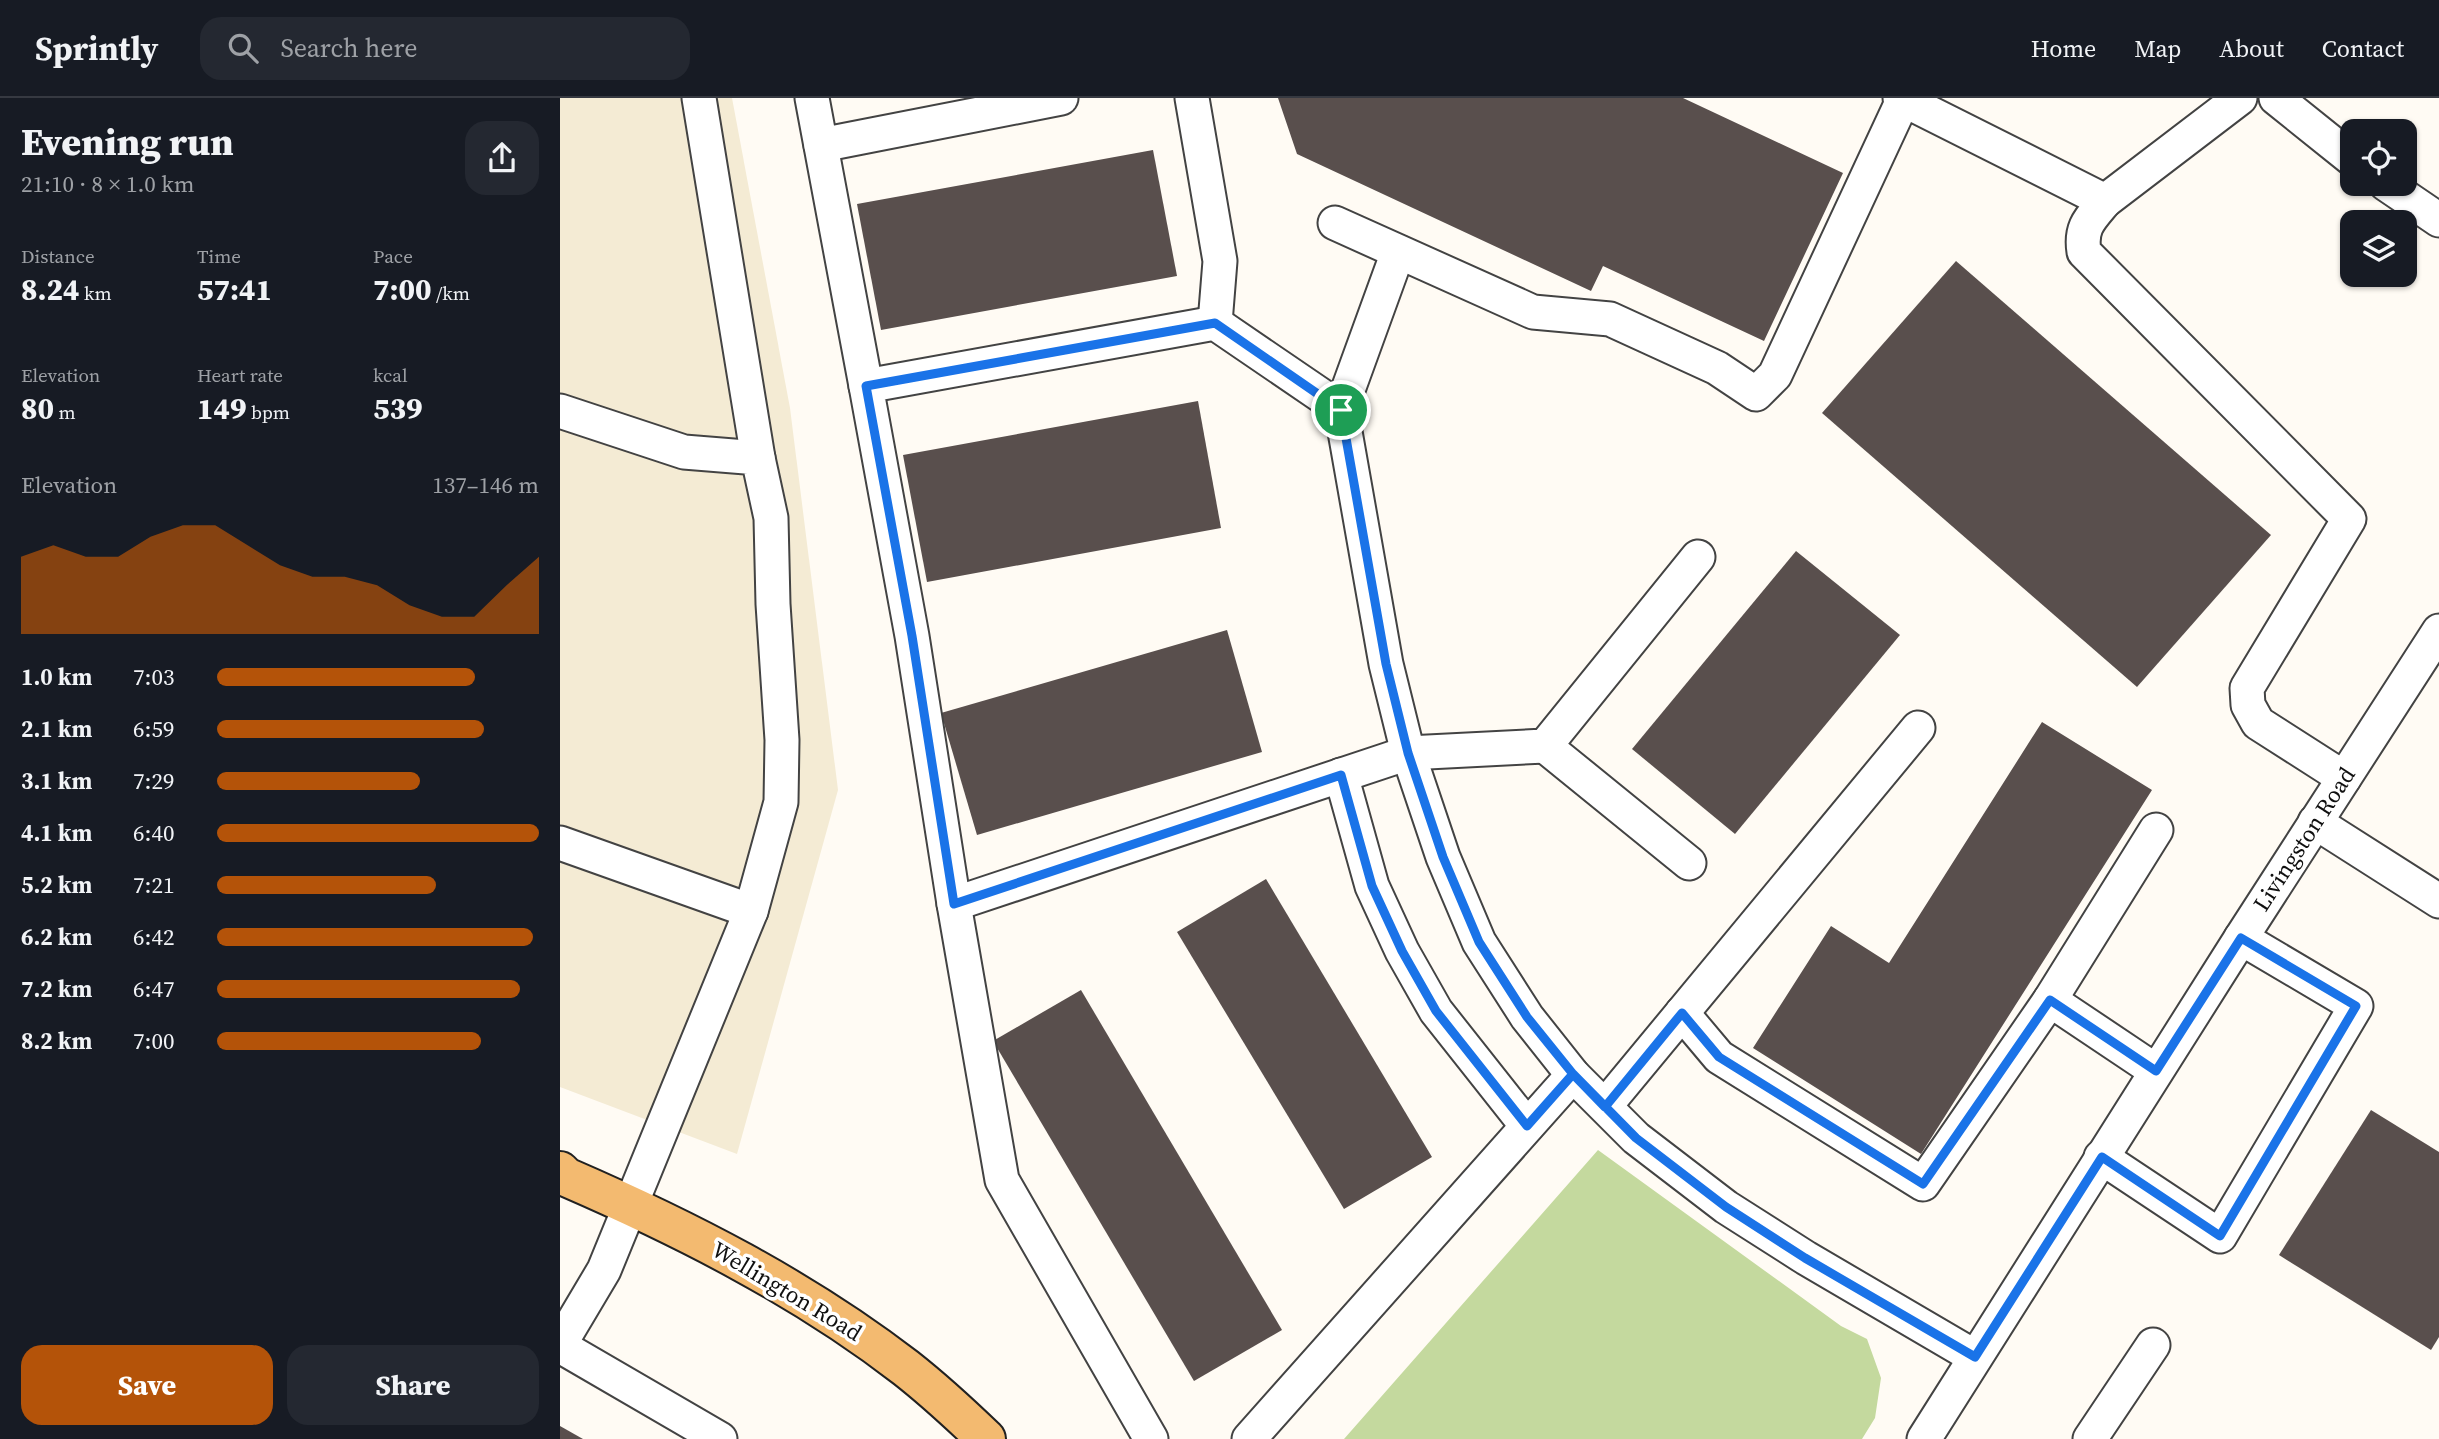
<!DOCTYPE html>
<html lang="en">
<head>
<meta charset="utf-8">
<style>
  body { margin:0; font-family:"Source Serif 4",serif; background:#242831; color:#f1f3f6; height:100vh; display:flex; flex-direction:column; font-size:26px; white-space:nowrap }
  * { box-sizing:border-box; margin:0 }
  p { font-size:23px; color:#9ea1a6 }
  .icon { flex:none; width:38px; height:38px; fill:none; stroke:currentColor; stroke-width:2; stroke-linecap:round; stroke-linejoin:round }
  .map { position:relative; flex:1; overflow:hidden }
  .side { display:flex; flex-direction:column; background:#171b24; width:560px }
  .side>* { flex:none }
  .fabs { position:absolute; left:1780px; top:21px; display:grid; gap:14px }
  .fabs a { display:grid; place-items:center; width:77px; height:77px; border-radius:14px; background:#171b24; box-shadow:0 2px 5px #0004; font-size:35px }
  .pin { position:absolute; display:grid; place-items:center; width:60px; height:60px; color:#fff; margin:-30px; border:4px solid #fff; border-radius:50%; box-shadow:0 2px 7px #0007 }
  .round { display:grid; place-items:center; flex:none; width:74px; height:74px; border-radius:21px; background:#242831 }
  .summary { display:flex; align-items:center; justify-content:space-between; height:119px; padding:0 21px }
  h1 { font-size:38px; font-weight:800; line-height:52px }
  .figures { display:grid; grid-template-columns:repeat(3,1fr); gap:10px; height:119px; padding:7px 21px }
  .figures div { display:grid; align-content:center }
  .figures b { font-size:30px; font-weight:800 }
  .figures small { font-size:19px; font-weight:400 }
  .figures p { font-size:19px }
  .chart { height:196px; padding:14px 21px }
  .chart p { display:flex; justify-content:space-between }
  .chart svg { width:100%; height:126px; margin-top:7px; fill:#b45309; opacity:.7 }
  .action { display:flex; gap:14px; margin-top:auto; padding:14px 21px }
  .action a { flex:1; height:80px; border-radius:21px; background:#b45309; color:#fff; font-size:28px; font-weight:800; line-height:80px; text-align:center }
  .action a+a { background:#242831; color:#f1f3f6 }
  ul { padding:0 21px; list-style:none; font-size:23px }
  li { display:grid; grid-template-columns:112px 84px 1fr; align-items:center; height:52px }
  li i { height:18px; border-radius:9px; background:#b45309 }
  header { display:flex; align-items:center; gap:42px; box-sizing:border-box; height:98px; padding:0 35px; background:#171b24; border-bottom:2px solid #363941 }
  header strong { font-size:33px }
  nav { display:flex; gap:38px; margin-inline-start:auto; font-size:24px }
  .search { width:490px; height:63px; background:#242831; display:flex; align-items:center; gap:18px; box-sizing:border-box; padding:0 24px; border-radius:21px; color:#9ea1a6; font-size:26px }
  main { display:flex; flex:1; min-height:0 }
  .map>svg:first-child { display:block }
</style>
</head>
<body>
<header>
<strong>Sprintly</strong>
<div class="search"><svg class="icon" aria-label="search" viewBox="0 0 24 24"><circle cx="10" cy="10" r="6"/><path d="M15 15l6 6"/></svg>Search here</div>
<nav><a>Home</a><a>Map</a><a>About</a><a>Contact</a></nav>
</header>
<main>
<section class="side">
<div class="summary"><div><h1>Evening run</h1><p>21:10 · 8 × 1.0 km</p></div><a class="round"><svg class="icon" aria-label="share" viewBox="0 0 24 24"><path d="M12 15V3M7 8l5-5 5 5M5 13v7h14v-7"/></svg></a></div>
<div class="figures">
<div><p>Distance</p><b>8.24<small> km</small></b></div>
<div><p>Time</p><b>57:41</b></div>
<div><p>Pace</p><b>7:00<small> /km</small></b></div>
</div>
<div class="figures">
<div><p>Elevation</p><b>80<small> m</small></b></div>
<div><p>Heart rate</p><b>149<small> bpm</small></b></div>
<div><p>kcal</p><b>539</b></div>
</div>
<div class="chart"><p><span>Elevation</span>137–146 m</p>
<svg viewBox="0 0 160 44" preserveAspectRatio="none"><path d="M0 44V17L10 13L20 17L30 17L40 10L50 6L60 6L70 13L80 20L90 24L100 24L110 27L120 34L130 38L140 38L150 27L160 17V44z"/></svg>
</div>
<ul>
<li><b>1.0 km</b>7:03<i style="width:80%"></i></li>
<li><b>2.1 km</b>6:59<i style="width:83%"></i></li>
<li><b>3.1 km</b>7:29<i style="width:63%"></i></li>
<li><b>4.1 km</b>6:40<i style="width:100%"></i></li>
<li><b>5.2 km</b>7:21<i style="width:68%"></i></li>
<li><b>6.2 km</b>6:42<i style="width:98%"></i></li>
<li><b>7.2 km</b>6:47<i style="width:94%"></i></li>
<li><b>8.2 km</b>7:00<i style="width:82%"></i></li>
</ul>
<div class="action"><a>Save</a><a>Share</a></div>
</section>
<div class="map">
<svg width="1879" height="1341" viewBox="0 0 1879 1341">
  <rect width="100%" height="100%" fill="#fffbf4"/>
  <polygon fill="#f4ebd4" points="0,0 172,0 230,310 278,692 177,1056 0,989"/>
  <polygon fill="#c4d99e" points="1038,1052 1281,1228 1307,1241 1321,1280 1315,1320 1302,1341 784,1341"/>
  <g fill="#594f4d">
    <polygon points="718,0 1123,0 1283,75 1204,243 1043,168 1031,193 737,56"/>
    <polygon points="593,52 617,178 321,232 297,106"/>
    <polygon points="1396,163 1711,437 1577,589 1262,315"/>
    <polygon points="638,303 661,430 367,484 343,357"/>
    <polygon points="1236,453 1340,537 1175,736 1072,651"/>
    <polygon points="667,532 702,654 417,737 381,615"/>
    <polygon points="1482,624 1592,692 1361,1056 1193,950 1271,828 1329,865"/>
    <polygon points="706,781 872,1059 784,1111 617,834"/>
    <polygon points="521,892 722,1232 634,1283 433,943"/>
    <polygon points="1811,1012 1879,1054 1879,1239 1871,1252 1719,1157"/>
    <polygon points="0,1328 23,1341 0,1341"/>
  </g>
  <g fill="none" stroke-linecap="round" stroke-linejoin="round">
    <g stroke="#434343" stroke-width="37">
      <g id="minor">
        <polyline points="139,0 198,360"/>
        <polyline points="252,0 306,288"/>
        <polyline points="632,0 660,163 655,225"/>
        <polyline points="1340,0 1545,103 1680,0"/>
        <polyline points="1716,0 1792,61"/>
        <polyline points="261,47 501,0"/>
        <polyline points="1826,86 1879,122"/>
        <path d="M1545,103C1530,121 1520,129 1524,154L1789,421L1687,590L1688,607L1698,625L1784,680"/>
        <polyline points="775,125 973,214 1050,221 1157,270 1196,296 1215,277 1343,2"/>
        <polyline points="838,154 781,311 826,566 848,655 883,759 919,844 967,919 1013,977 1076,1040 1166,1109 1246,1160 1415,1259"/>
        <polyline points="0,313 124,354 198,360 211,420 213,506 222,642 221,704 191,813"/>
        <polyline points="985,648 1129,765"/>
        <polyline points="781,677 812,788 842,853 876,913 967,1028"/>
        <polyline points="1755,724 1879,803"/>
        <polyline points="0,745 191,813 44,1172 0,1246"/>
        <polyline points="394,806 352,538 306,288 655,225 781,311"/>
        <polyline points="1490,902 1596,973"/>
        <polyline points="1122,915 1159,959 1363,1086 1490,902 1596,732"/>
        <polyline points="1045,1008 1358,630"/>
        <polyline points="1541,1059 1660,1138 1796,908 1681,840"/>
        <polyline points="0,1248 160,1341"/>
        <polyline points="591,1341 442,1082 394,806 848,655 985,648 1138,459"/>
        <polyline points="689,1341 1013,977"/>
        <polyline points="1364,1341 1681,840 1879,533"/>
        <polyline points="1530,1341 1593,1247"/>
      </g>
    </g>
    <g stroke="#212121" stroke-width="42">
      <path id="major" d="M0,1073L6,1079C126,1131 242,1190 346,1270C374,1292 400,1316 426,1341"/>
    </g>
    <use href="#minor" stroke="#fff" stroke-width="33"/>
    <use href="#major" stroke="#f3ba70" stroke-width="38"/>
  </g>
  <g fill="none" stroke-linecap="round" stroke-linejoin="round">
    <g stroke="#fff" stroke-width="14">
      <polyline id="route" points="781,312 655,225 306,288 352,538 394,806 781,677 812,788 842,853 876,913 967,1028 1013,976 1045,1009 1122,915 1159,959 1363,1086 1490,902 1596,973 1681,840 1796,908 1660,1138 1542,1059 1415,1259 1245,1160 1166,1109 1076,1040 1013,976 967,919 919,844 883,759 848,655 826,566 781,312"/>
    </g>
    <use href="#route" stroke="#1a73e8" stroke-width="9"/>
  </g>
  <g text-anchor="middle" stroke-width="7" stroke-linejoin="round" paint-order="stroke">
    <g font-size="23" fill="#101010" stroke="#fff">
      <text transform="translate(1744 741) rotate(-57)" y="8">Livingston Road</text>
      <text transform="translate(227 1193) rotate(31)" y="8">Wellington Road</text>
    </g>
  </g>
</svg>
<div class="fabs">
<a><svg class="icon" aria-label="locate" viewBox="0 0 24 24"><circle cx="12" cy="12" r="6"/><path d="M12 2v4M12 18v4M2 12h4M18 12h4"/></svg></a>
<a><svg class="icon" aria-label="layers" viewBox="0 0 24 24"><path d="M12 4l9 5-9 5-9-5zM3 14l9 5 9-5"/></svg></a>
</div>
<div class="pin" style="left:781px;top:312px;background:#1e9e55"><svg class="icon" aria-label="arrive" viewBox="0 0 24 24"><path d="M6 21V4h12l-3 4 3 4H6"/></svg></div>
</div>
</main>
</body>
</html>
